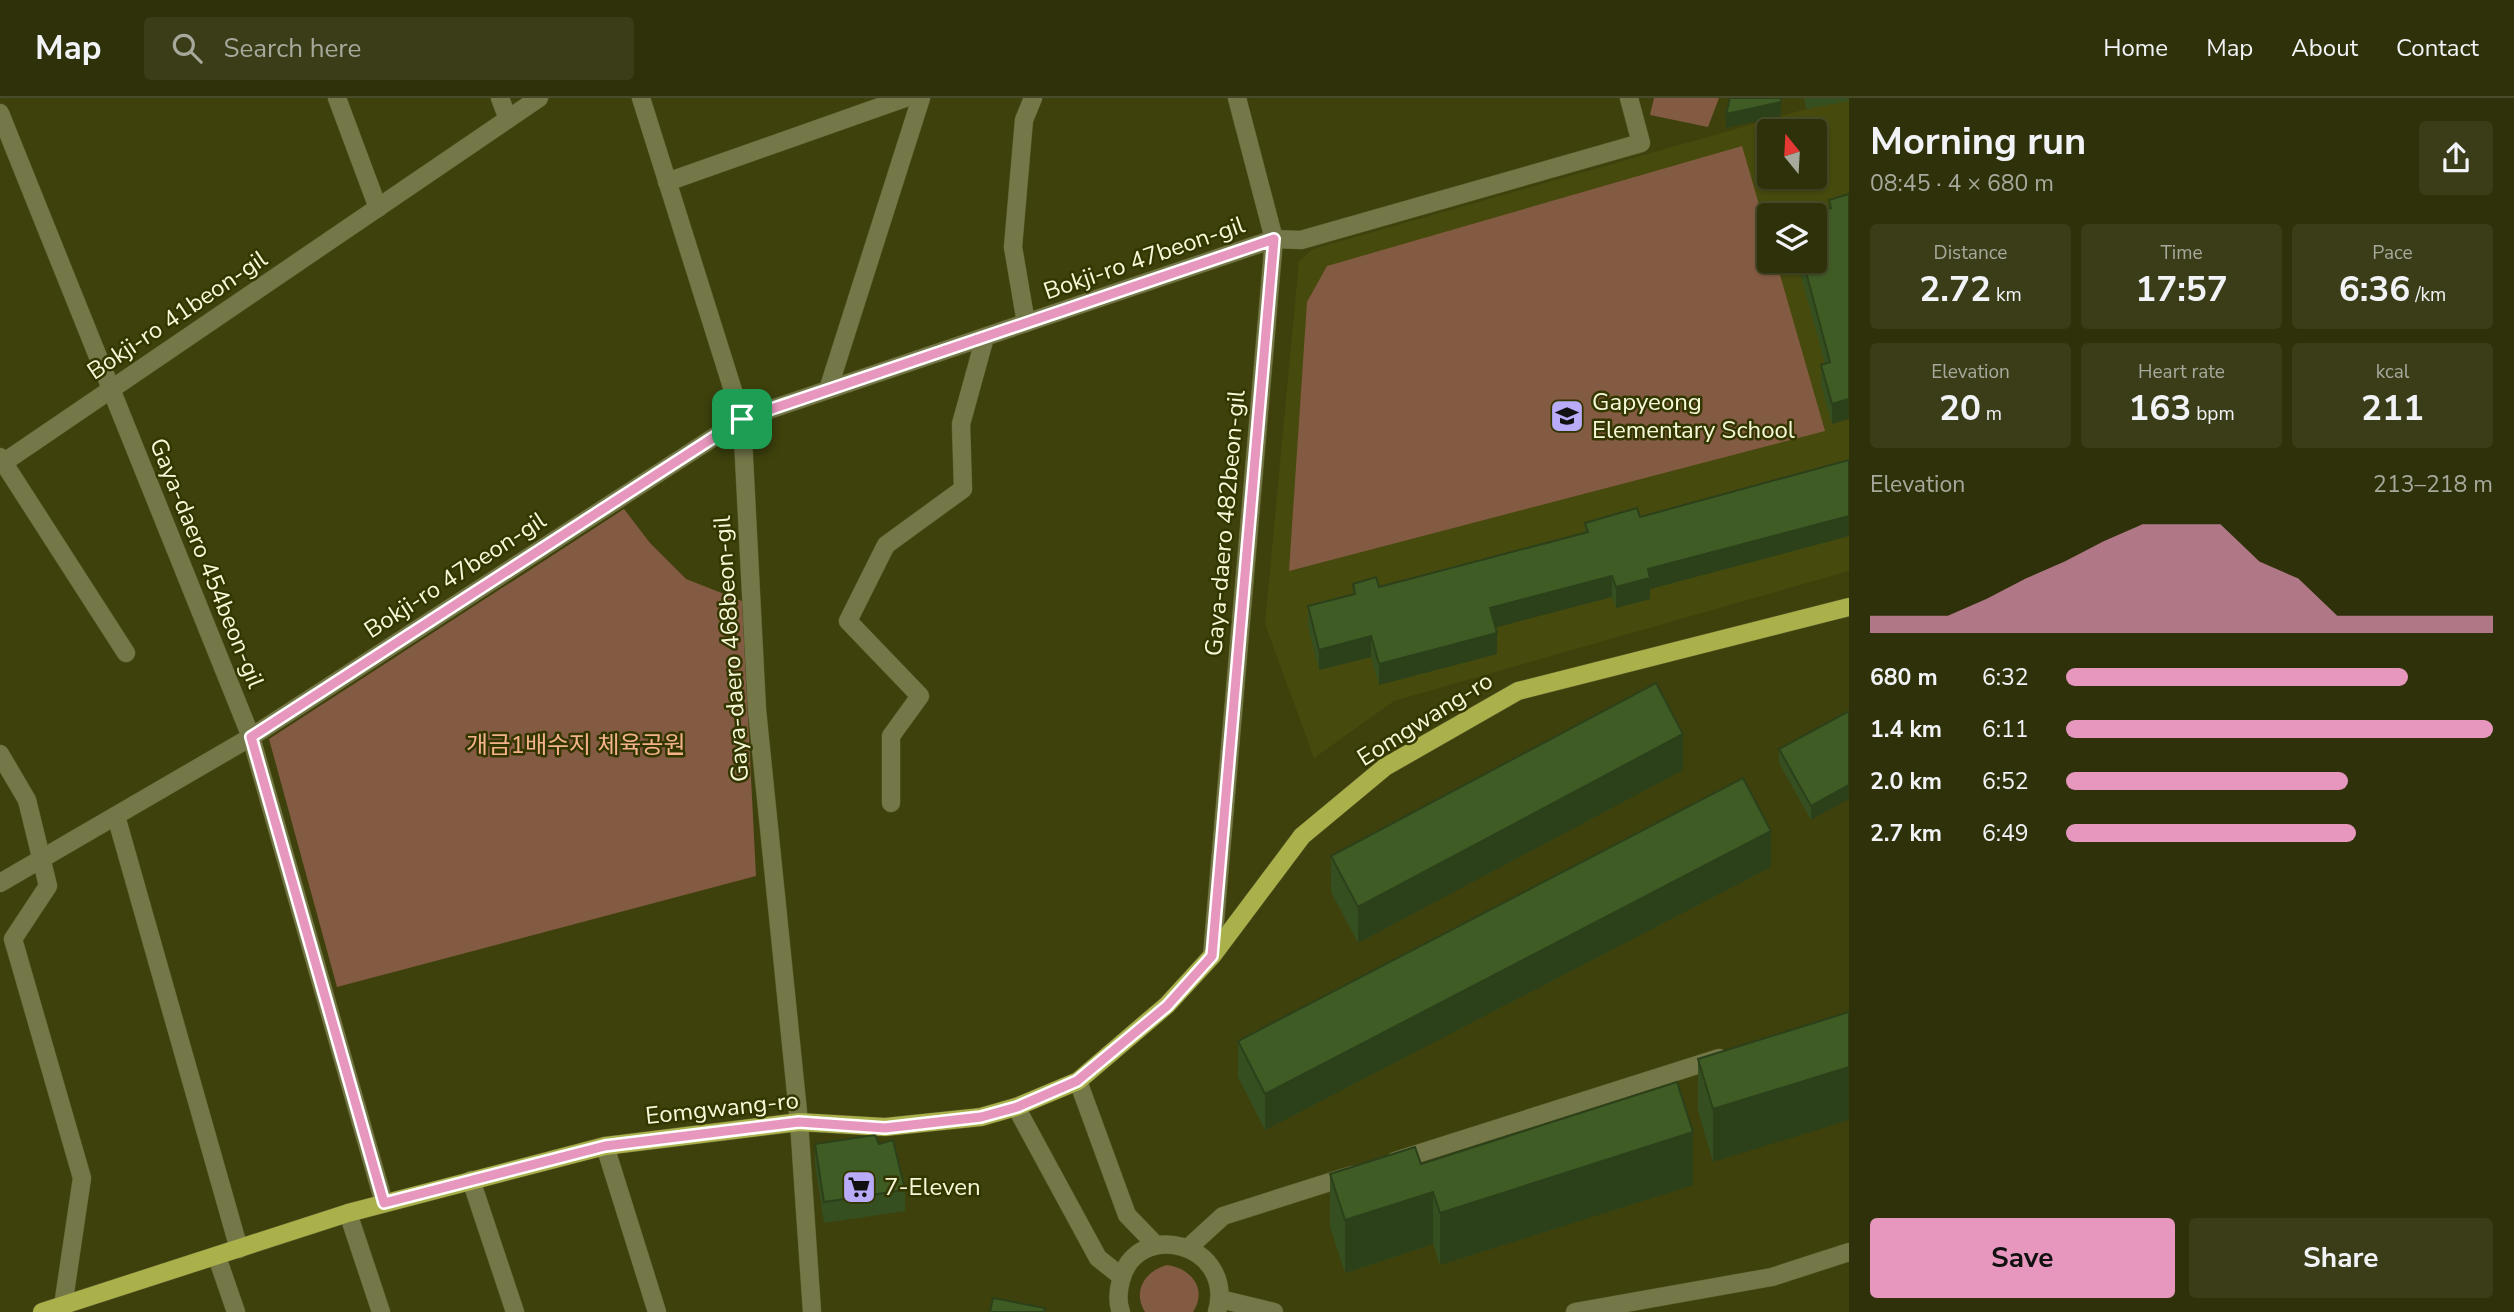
<!DOCTYPE html>
<html lang="en">
<head>
<meta charset="utf-8">
<style>
  body { margin:0; font-family:"Nunito Sans","Noto Sans KR",sans-serif; background:#3a3d17; color:#f1f3f6; height:100vh; display:flex; flex-direction:column; font-size:26px; white-space:nowrap }
  * { box-sizing:border-box; margin:0 }
  p { font-size:23px; color:#a7a99c }
  .icon { flex:none; width:38px; height:38px; fill:none; stroke:currentColor; stroke-width:2; stroke-linecap:round; stroke-linejoin:round }
  .map { position:relative; flex:1; overflow:hidden }
  .panel { display:flex; flex-direction:column; background:#2e3109; width:665px }
  .panel>* { flex:none }
  .needle { width:46px; rotate:342deg }
  .controls { position:absolute; left:1757px; top:21px; display:grid; gap:14px }
  .controls a { display:grid; place-items:center; width:70px; height:70px; border-radius:7px; background:#2e3109; box-shadow:0 2px 5px #0004,0 0 0 2px #494c2a; font-size:35px }
  .pin { position:absolute; display:grid; place-items:center; width:60px; height:60px; color:#fff; margin:-30px; border-radius:14px; box-shadow:0 4px 10px #0006 }
  .round { display:grid; place-items:center; flex:none; width:74px; height:74px; border-radius:7px; background:#3a3d17 }
  .headline { display:flex; align-items:center; justify-content:space-between; height:119px; padding:0 21px }
  h1 { font-size:38px; font-weight:700; line-height:52px }
  .metrics { display:grid; grid-template-columns:repeat(3,1fr); gap:10px; height:119px; padding:7px 21px }
  .metrics div { display:grid; align-content:center; border-radius:7px; background:#3a3d17; text-align:center }
  .metrics b { font-size:35px; font-weight:700 }
  .metrics small { font-size:19px; font-weight:400 }
  .metrics p { font-size:19px }
  .chart { height:196px; padding:14px 21px }
  .chart p { display:flex; justify-content:space-between }
  .chart svg { width:100%; height:126px; margin-top:7px; fill:#e797bd; opacity:.7 }
  .button { display:flex; gap:14px; margin-top:auto; padding:14px 21px }
  .button a { flex:1; height:80px; border-radius:7px; background:#e797bd; color:#111; font-size:28px; font-weight:700; line-height:80px; text-align:center }
  .button a+a { background:#3a3d17; color:#f1f3f6 }
  ul { padding:0 21px; list-style:none; font-size:23px }
  li { display:grid; grid-template-columns:112px 84px 1fr; align-items:center; height:52px }
  li i { height:18px; border-radius:9px; background:#e797bd }
  header { display:flex; align-items:center; gap:42px; box-sizing:border-box; height:98px; padding:0 35px; background:#2e3109; border-bottom:2px solid #494c2a }
  header strong { font-size:33px }
  nav { display:flex; gap:38px; margin-inline-start:auto; font-size:24px }
  .search { width:490px; height:63px; background:#3a3d17; display:flex; align-items:center; gap:18px; box-sizing:border-box; padding:0 24px; border-radius:7px; color:#a7a99c; font-size:26px }
  main { display:flex; flex:1; min-height:0 }
  .map>svg:first-child { display:block }
</style>
</head>
<body>
<header>
<strong>Map</strong>
<div class="search"><svg class="icon" aria-label="search" viewBox="0 0 24 24"><circle cx="10" cy="10" r="6"/><path d="M15 15l6 6"/></svg>Search here</div>
<nav><a>Home</a><a>Map</a><a>About</a><a>Contact</a></nav>
</header>
<main>
<div class="map">
<svg width="1849" height="1214" viewBox="0 0 1849 1214">
  <rect width="100%" height="100%" fill="#3e410c"/>
  <path fill="#474a0d" fill-rule="evenodd" d="M1845,0H1849V473L1394,603L1314,660L1265,526L1299,163L1313,151ZM1769,33H1815V79H1769ZM1769,117H1815V163H1769Z"/>
  <g fill="#835b42">
    <polygon points="1654,0 1719,0 1708,29 1650,17"/>
    <polygon points="1742,48 1769,141 1769,163 1776,163 1825,333 1289,473 1307,204 1327,168"/>
    <polygon points="624,411 650,445 686,481 742,503 756,778 337,889 269,641"/>
    <path d="M1167,1167C1191,1170 1208,1191 1193,1214H1145C1132,1193 1145,1173 1167,1167Z"/>
  </g>
  <g fill="none" stroke-linecap="round" stroke-linejoin="round">
    <g stroke="#5b5e2c" stroke-width="19">
      <g id="minor">
        <polyline points="337,0 378,110"/>
        <polyline points="500,0 508,21"/>
        <polyline points="641,0 742,321 757,612 799,1024 812,1214"/>
        <polyline points="0,15 251,639 384,1105"/>
        <polyline points="667,84 905,0"/>
        <polyline points="1026,225 1013,149 1024,22 1033,0"/>
        <polyline points="828,292 921,0"/>
        <polyline points="0,359 126,555"/>
        <polyline points="0,367 539,0"/>
        <polyline points="0,656 27,702 48,788 13,841 82,1080 63,1208"/>
        <polyline points="891,705 891,638 920,598 848,523 886,447 963,391 961,326 985,239"/>
        <polyline points="116,718 239,1151"/>
        <polyline points="0,785 251,639 742,321 1274,141 1301,142 1641,45 1629,0"/>
        <polyline points="1212,858 1274,141 1237,0"/>
        <polyline points="1078,983 1127,1117 1156,1147"/>
        <polyline points="1016,1009 1098,1160 1122,1179"/>
        <polyline points="605,1048 657,1214"/>
        <polyline points="1395,1063 1719,960"/>
        <polyline points="471,1082 515,1214"/>
        <polyline points="348,1115 381,1214"/>
        <polyline points="1188,1150 1223,1118 1352,1077"/>
        <polyline points="217,1159 236,1214"/>
        <polyline points="1220,1201 1274,1214"/>
        <path d="M1121,1214C1117,1204 1118,1193 1121,1182C1137,1120 1236,1145 1217,1214"/>
        <polyline points="1575,1214 1772,1179 1849,1154"/>
      </g>
    </g>
    <g stroke="#5b5e2c" stroke-width="19">
      <polyline id="major" points="42,1214 348,1115 605,1048 799,1024 885,1029 981,1019 1016,1009 1078,983 1167,907 1212,858 1302,738 1385,669 1518,593 1849,509"/>
    </g>
    <use href="#minor" stroke="#747849" stroke-width="18"/>
    <use href="#major" stroke="#aab04a" stroke-width="18"/>
  </g>
  <g fill="#364f20">
    <polygon points="1804,0 1849,0 1849,3 1806,11"/>
    <polygon points="1849,96 1832,326 1821,287 1821,267 1825,266 1797,163 1815,163 1829,111 1829,102"/>
    <polygon points="1849,362 1849,438 1650,491 1650,501 1616,510 1612,499 1495,529 1497,556 1379,587 1371,559 1319,572 1308,529 1308,508 1353,497 1353,486 1379,489 1585,434 1585,425 1640,419"/>
    <polygon points="1849,613 1811,722 1779,665 1779,651"/>
    <polygon points="1683,672 1358,845 1331,794 1331,758"/>
    <polygon points="1771,769 1265,1032 1238,979 1238,943"/>
    <polygon points="1849,914 1713,1064 1698,1013 1698,961"/>
    <polygon points="815,1046 879,1046 905,1092 905,1113 824,1125 815,1066"/>
    <polygon points="1421,1066 1693,1087 1440,1167 1433,1146 1345,1175 1330,1129 1330,1076"/>
  </g>
  <g fill="#2c401a">
    <polygon points="1781,4 1781,18 1726,30 1726,16"/>
    <polygon points="1849,301 1849,321 1832,326 1832,306"/>
    <polygon points="1849,418 1849,438 1650,491 1650,501 1616,510 1616,489 1648,471"/>
    <polygon points="1612,478 1612,499 1490,531 1490,510"/>
    <polygon points="1497,535 1497,556 1379,587 1379,566"/>
    <polygon points="1371,538 1371,559 1319,572 1319,552"/>
    <polygon points="1683,636 1683,672 1358,845 1358,809"/>
    <polygon points="1849,687 1849,701 1811,722 1811,708"/>
    <polygon points="1771,733 1771,769 1265,1032 1265,996"/>
    <polygon points="1849,969 1849,1022 1713,1064 1713,1011"/>
    <polygon points="1693,1034 1693,1087 1440,1167 1440,1115"/>
    <polygon points="1433,1094 1433,1146 1345,1175 1345,1122"/>
  </g>
  <g fill="#3f5c25" stroke="#2c401a" stroke-width="2">
    <polygon points="1730,0 1781,0 1781,4 1726,16"/>
    <polygon points="1849,96 1849,301 1832,306 1821,267 1830,264 1803,163 1815,163 1815,117 1805,117 1831,110 1829,102"/>
    <polygon points="1849,362 1849,418 1648,471 1650,480 1616,489 1612,478 1490,510 1497,535 1379,566 1371,538 1319,552 1308,508 1355,496 1353,486 1376,479 1379,489 1588,434 1585,425 1637,410 1640,419"/>
    <polygon points="1656,585 1683,636 1358,809 1331,758"/>
    <polygon points="1849,613 1849,687 1811,708 1779,651"/>
    <polygon points="1743,680 1771,733 1265,996 1238,943"/>
    <polygon points="1849,914 1849,969 1713,1011 1698,961"/>
    <polygon points="1677,984 1693,1034 1440,1115 1433,1094 1345,1122 1330,1076 1415,1049 1421,1066"/>
    <polygon points="875,1037 879,1046 893,1042 905,1092 824,1104 815,1046"/>
    <polygon points="993,1200 1045,1210 1044,1214 990,1214"/>
  </g>
  <g fill="none" stroke-linecap="round" stroke-linejoin="round">
    <g stroke="#fff" stroke-width="14">
      <polygon id="route" points="1274,141 1212,858 1167,908 1077,983 1017,1009 981,1019 885,1030 799,1024 605,1048 384,1105 251,639 742,321"/>
    </g>
    <use href="#route" stroke="#e797bd" stroke-width="9"/>
  </g>
  <defs>
    <g id="school-square" transform="scale(1.75)"><rect x="-9" y="-9" width="18" height="18" rx="4" fill="#b9abf7" stroke="#343600"/><path d="M0-5L7-2L0 1L-7-2ZM-4 1L0 2.5L4 1V4Q0 6-4 4Z" fill="#111"/></g>
    <g id="supermarket-square" transform="scale(1.75)"><rect x="-9" y="-9" width="18" height="18" rx="4" fill="#b9abf7" stroke="#343600"/><path d="M-6-5.5h2.5l.6 2H6L4.5 2H-2.5L-4.4-4H-6ZM-1.5 3.2a1.3 1.3 0 1 0 .1 0ZM3 3.2a1.3 1.3 0 1 0 .1 0Z" fill="#111"/></g>
  </defs>
  <g fill-rule="evenodd">
    <use href="#school-square" x="1567" y="318"/>
    <use href="#supermarket-square" x="859" y="1089"/>
  </g>
  <g text-anchor="middle" stroke-width="5" stroke-linejoin="round" paint-order="stroke">
    <g font-size="24" fill="#f5f9d7" stroke="#343600">
      <text transform="translate(1144 160) rotate(-19)" y="8">Bokji-ro 47beon-gil</text>
      <text transform="translate(177 217) rotate(-34)" y="8">Bokji-ro 41beon-gil</text>
      <text transform="translate(1225 425) rotate(-85)" y="8">Gaya-daero 482beon-gil</text>
      <text transform="translate(207 465) rotate(68)" y="8">Gaya-daero 454beon-gil</text>
      <text transform="translate(455 477) rotate(-33)" y="8">Bokji-ro 47beon-gil</text>
      <text transform="translate(731 551) rotate(-94)" y="8">Gaya-daero 468beon-gil</text>
      <text transform="translate(1425 621) rotate(-32)" y="8">Eomgwang-ro</text>
      <text transform="translate(722 1010) rotate(-6)" y="8">Eomgwang-ro</text>
    </g>
    <g font-size="24" fill="#f5f9d7" stroke="#343600" text-anchor="start">
      <text x="1592" y="312">Gapyeong<tspan x="1592" dy="28">Elementary School</tspan></text>
      <text x="884" y="1097">7-Eleven</text>
    </g>
    <g font-size="24" fill="#f5b38b" stroke="#343600">
      <text x="576" y="655">개금1배수지 체육공원</text>
    </g>
  </g>
</svg>
<div class="controls">
<a><svg class="needle" viewBox="-14 -14 28 28"><path d="M0-13l5 13h-10z" fill="#e53935"/><path d="M0 13l5-13h-10z" fill="#a7a99c"/></svg></a>
<a><svg class="icon" aria-label="layers" viewBox="0 0 24 24"><path d="M12 4l9 5-9 5-9-5zM3 14l9 5 9-5"/></svg></a>
</div>
<div class="pin" style="left:742px;top:321px;background:#1e9e55"><svg class="icon" aria-label="arrive" viewBox="0 0 24 24"><path d="M6 21V4h12l-3 4 3 4H6"/></svg></div>
</div>
<section class="panel">
<div class="headline"><div><h1>Morning run</h1><p>08:45 · 4 × 680 m</p></div><a class="round"><svg class="icon" aria-label="share" viewBox="0 0 24 24"><path d="M12 15V3M7 8l5-5 5 5M5 13v7h14v-7"/></svg></a></div>
<div class="metrics">
<div><p>Distance</p><b>2.72<small> km</small></b></div>
<div><p>Time</p><b>17:57</b></div>
<div><p>Pace</p><b>6:36<small> /km</small></b></div>
</div>
<div class="metrics">
<div><p>Elevation</p><b>20<small> m</small></b></div>
<div><p>Heart rate</p><b>163<small> bpm</small></b></div>
<div><p>kcal</p><b>211</b></div>
</div>
<div class="chart"><p><span>Elevation</span>213–218 m</p>
<svg viewBox="0 0 160 44" preserveAspectRatio="none"><path d="M0 44V38L10 38L20 38L30 32L40 25L50 19L60 12L70 6L80 6L90 6L100 19L110 25L120 38L130 38L140 38L150 38L160 38V44z"/></svg>
</div>
<ul>
<li><b>680 m</b>6:32<i style="width:80%"></i></li>
<li><b>1.4 km</b>6:11<i style="width:100%"></i></li>
<li><b>2.0 km</b>6:52<i style="width:66%"></i></li>
<li><b>2.7 km</b>6:49<i style="width:68%"></i></li>
</ul>
<div class="button"><a>Save</a><a>Share</a></div>
</section>
</main>
</body>
</html>
